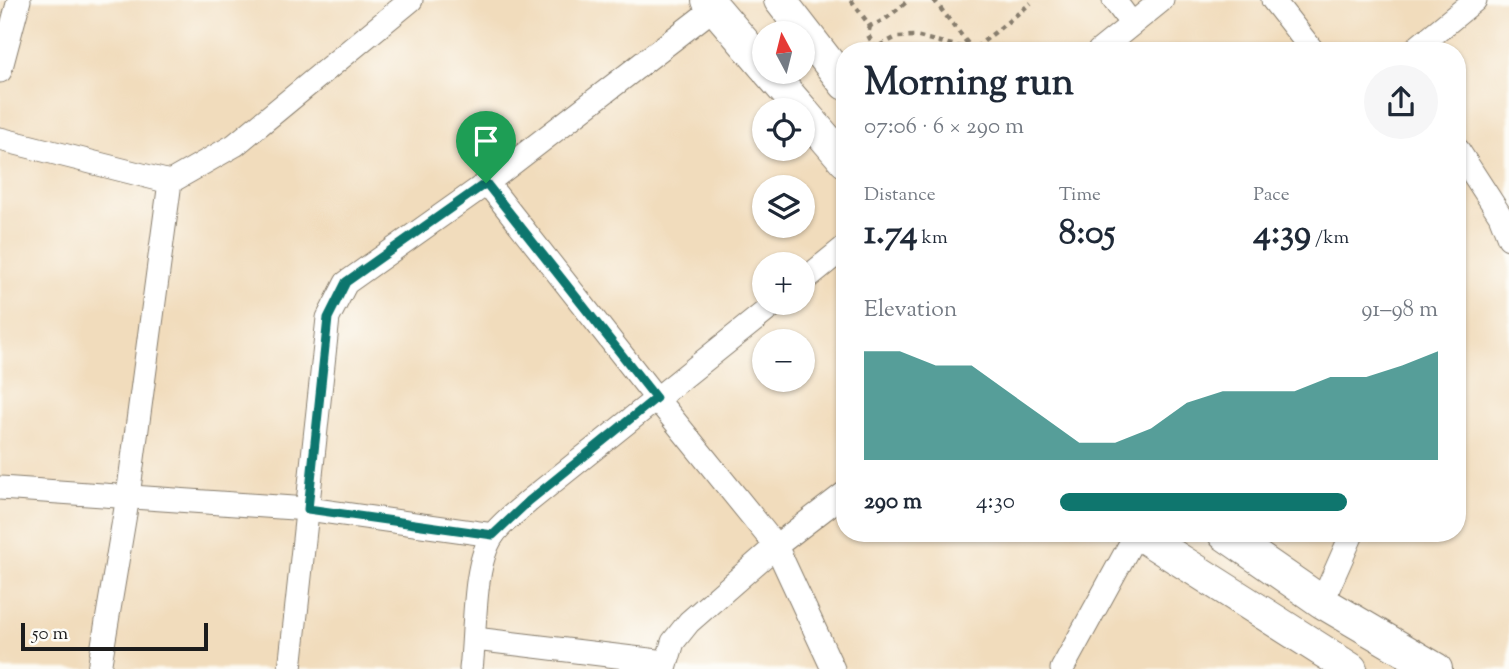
<!DOCTYPE html>
<html lang="en">
<head>
<meta charset="utf-8">
<style>
  body { margin:0; font-family:"Sorts Mill Goudy",serif; background:#f6f6f7; color:#1f2937; height:100vh; display:flex; flex-direction:column; font-size:26px; white-space:nowrap }
  * { box-sizing:border-box; margin:0 }
  p { font-size:23px; color:#747a83 }
  .icon { flex:none; width:38px; height:38px; fill:none; stroke:currentColor; stroke-width:2; stroke-linecap:round; stroke-linejoin:round }
  .map { position:relative; flex:1; overflow:hidden }
  .details { position:absolute; left:836px; top:42px; width:630px; height:500px; display:flex; flex-direction:column; background:#fff; border-radius:28px; box-shadow:0 2px 5px #0004 }
  .details>* { flex:none }
  .needle { width:46px; rotate:353deg }
  .controls { position:absolute; left:752px; top:21px; display:grid; gap:14px }
  .controls a { display:grid; place-items:center; width:63px; height:63px; border-radius:50%; background:#fff; box-shadow:0 2px 5px #0004; font-size:35px }
  .scale { position:absolute; left:21px; bottom:18px; width:187px; box-sizing:border-box; padding-left:7px; border:4px solid #1c1c1c; border-top:0; font-size:19px; line-height:24px; white-space:nowrap; color:#1c1c1c; -webkit-text-stroke:5px #fdfcf7; paint-order:stroke }
  .pin { position:absolute; display:grid; place-items:center; width:60px; height:60px; color:#fff; margin:-72px -30px; border-radius:50% 50% 50% 0; rotate:-45deg; box-shadow:0 0 7px #0007 }
  .pin .icon { rotate:45deg }
  .round { display:grid; place-items:center; flex:none; width:74px; height:74px; border-radius:37px; background:#f6f6f7 }
  .summary { display:flex; align-items:center; justify-content:space-between; height:119px; padding:0 28px }
  h1 { font-size:38px; font-weight:700; line-height:52px }
  .figures { display:grid; grid-template-columns:repeat(3,1fr); gap:10px; height:119px; padding:7px 28px }
  .figures div { display:grid; align-content:center }
  .figures b { font-size:35px; font-weight:700 }
  .figures small { font-size:19px; font-weight:400 }
  .figures p { font-size:19px }
  .chart { height:196px; padding:14px 28px }
  .chart p { display:flex; justify-content:space-between }
  .chart svg { width:100%; height:126px; margin-top:7px; fill:#0f766e; opacity:.7 }
  ul { padding:0 28px; list-style:none; font-size:23px }
  li { display:grid; grid-template-columns:112px 84px 1fr; align-items:center; height:52px }
  li i { height:18px; border-radius:9px; background:#0f766e }
  .map>svg:first-child { display:block }
</style>
</head>
<body>
<div class="map">
<svg width="1509" height="669" viewBox="0 0 1509 669">
  <rect width="100%" height="100%" fill="#fdfcf7"/>
  <filter id="ink" filterUnits="userSpaceOnUse"><feTurbulence type="fractalNoise" baseFrequency=".0143" numOctaves="2"/><feDisplacementMap in="SourceGraphic" scale="14" xChannelSelector="R" yChannelSelector="G"/><feConvolveMatrix kernelMatrix="1 2 1 2 8 2 1 2 1" color-interpolation-filters="sRGB"/></filter>
  <filter id="wash" filterUnits="userSpaceOnUse"><feTurbulence type="fractalNoise" baseFrequency=".00686" numOctaves="4" result="noise"/><feDisplacementMap in="SourceGraphic" scale="28" xChannelSelector="R" yChannelSelector="G"/><feGaussianBlur stdDeviation="1.57" result="paint"/><feColorMatrix in="noise" values="0 0 0 0 0 0 0 0 0 0 0 0 0 0 0 0 0 1.4 0 .05"/><feComposite in="paint" operator="in"/></filter>
  <g filter="url(#wash)">
    <rect width="100%" height="100%" fill="#f1dcbc"/>
  </g>
  <g filter="url(#ink)">
    <g fill="none" stroke-linecap="round" stroke-linejoin="round">
      <g stroke="#867c6c" stroke-width="25">
        <g id="street">
          <polyline points="1114,0 1131,23"/>
          <polyline points="1273,0 1313,51"/>
          <polyline points="1099,51 1162,0"/>
          <polyline points="1413,51 1475,0"/>
          <polyline points="0,71 19,0"/>
          <polyline points="0,139 170,182"/>
          <polyline points="1458,150 1500,215 1509,238"/>
          <polyline points="170,182 235,145 411,0"/>
          <polyline points="487,183 656,398 776,546 833,669"/>
          <polyline points="803,281 845,247"/>
          <polyline points="0,488 308,509 493,535"/>
          <polyline points="1322,602 1352,534"/>
          <polyline points="475,639 666,662"/>
          <polyline points="99,669 128,496 170,182"/>
          <polyline points="290,669 328,318 346,283 487,183 714,8"/>
          <path d="M471,669C476,631 472,566 493,535C502,522 518,511 529,501L776,303"/>
          <polyline points="665,669 673,642 689,622 776,546 845,493"/>
          <polyline points="1062,669 1136,534"/>
        </g>
      </g>
      <g stroke="#867c6c" stroke-width="34">
        <g id="secondary">
          <polyline points="708,0 765,67"/>
          <polyline points="780,0 845,84"/>
          <polyline points="769,72 802,110"/>
          <polyline points="803,112 845,161"/>
          <polyline points="1139,534 1351,669"/>
          <polyline points="1224,534 1322,602 1436,669"/>
        </g>
      </g>
      <g stroke="#867c6c" stroke-width="4.5" stroke-dasharray="5 5" stroke-linecap="butt">
        <polyline points="851,0 870,26 883,21 909,0"/>
        <polyline points="934,0 972,49"/>
        <polyline points="870,26 868,35 875,48 897,37 915,36 973,50 1031,3"/>
      </g>
      <use href="#street" stroke="#fff" stroke-width="23"/>
      <use href="#secondary" stroke="#fff" stroke-width="32"/>
    </g>
  </g>
  <g fill="none" stroke-linecap="round" stroke-linejoin="round" filter="url(#ink)">
    <g stroke="#fff" stroke-width="14">
      <polygon id="route" points="486,183 656,398 529,501 493,535 308,509 328,318 346,282"/>
    </g>
    <use href="#route" stroke="#0f766e" stroke-width="9"/>
  </g>
</svg>
<div class="controls">
<a><svg class="needle" viewBox="-14 -14 28 28"><path d="M0-13l5 13h-10z" fill="#e53935"/><path d="M0 13l5-13h-10z" fill="#747a83"/></svg></a>
<a><svg class="icon" aria-label="locate" viewBox="0 0 24 24"><circle cx="12" cy="12" r="6"/><path d="M12 2v4M12 18v4M2 12h4M18 12h4"/></svg></a>
<a><svg class="icon" aria-label="layers" viewBox="0 0 24 24"><path d="M12 4l9 5-9 5-9-5zM3 14l9 5 9-5"/></svg></a>
<a>+</a>
<a>−</a>
</div>
<div class="scale">50 m</div>
<div class="pin" style="left:486px;top:183px;background:#1e9e55"><svg class="icon" aria-label="arrive" viewBox="0 0 24 24"><path d="M6 21V4h12l-3 4 3 4H6"/></svg></div>
<section class="details">
<div class="summary"><div><h1>Morning run</h1><p>07:06 · 6 × 290 m</p></div><a class="round"><svg class="icon" aria-label="share" viewBox="0 0 24 24"><path d="M12 15V3M7 8l5-5 5 5M5 13v7h14v-7"/></svg></a></div>
<div class="figures">
<div><p>Distance</p><b>1.74<small> km</small></b></div>
<div><p>Time</p><b>8:05</b></div>
<div><p>Pace</p><b>4:39<small> /km</small></b></div>
</div>
<div class="chart"><p><span>Elevation</span>91–98 m</p>
<svg viewBox="0 0 160 44" preserveAspectRatio="none"><path d="M0 44V6L10 6L20 11L30 11L40 20L50 29L60 38L70 38L80 33L90 24L100 20L110 20L120 20L130 15L140 15L150 11L160 6V44z"/></svg>
</div>
<ul>
<li><b>290 m</b>4:30<i style="width:76%"></i></li>
</ul>
</section>
</div>
</body>
</html>
